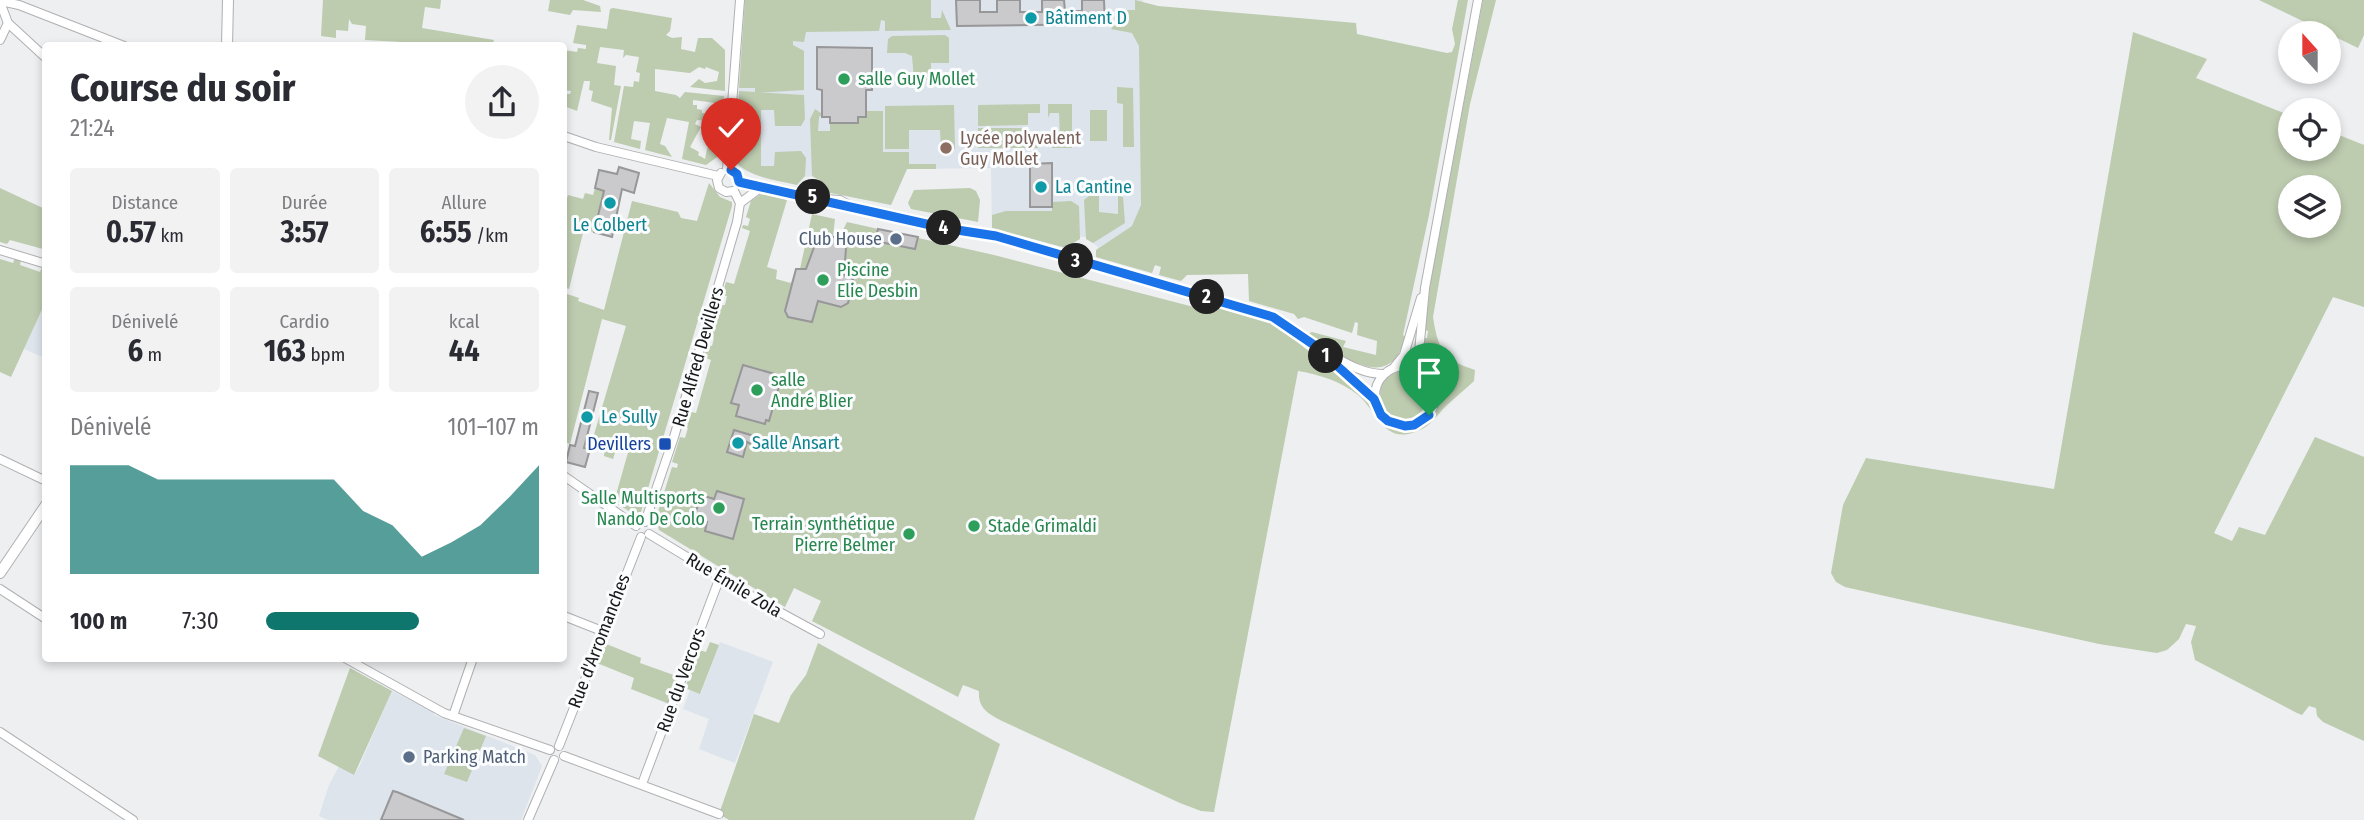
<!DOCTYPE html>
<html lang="fr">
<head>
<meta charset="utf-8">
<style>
  body { margin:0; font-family:"Fira Sans Condensed",sans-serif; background:#f2f2f3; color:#2b2b33; height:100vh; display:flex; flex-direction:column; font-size:26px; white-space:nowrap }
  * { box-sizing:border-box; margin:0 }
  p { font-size:23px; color:#7c7c81 }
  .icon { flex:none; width:38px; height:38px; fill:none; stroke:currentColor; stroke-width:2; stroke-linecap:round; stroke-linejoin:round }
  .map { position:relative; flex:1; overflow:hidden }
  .panel { position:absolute; left:42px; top:42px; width:525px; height:620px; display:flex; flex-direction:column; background:#fff; border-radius:7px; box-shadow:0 4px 10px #0003 }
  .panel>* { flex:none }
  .needle { width:46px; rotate:339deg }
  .fabs { position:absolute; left:2278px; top:21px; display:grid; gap:14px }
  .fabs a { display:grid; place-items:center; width:63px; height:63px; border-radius:50%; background:#fff; box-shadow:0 4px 10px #0003; font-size:35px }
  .pin { position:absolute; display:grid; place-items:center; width:60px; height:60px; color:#fff; margin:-72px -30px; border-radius:50% 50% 50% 0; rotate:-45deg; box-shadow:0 0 7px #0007 }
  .pin .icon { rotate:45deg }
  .km { position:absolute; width:35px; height:35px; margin:-18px; border-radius:50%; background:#222; color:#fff; font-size:19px; line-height:35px; text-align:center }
  .round { display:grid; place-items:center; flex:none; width:74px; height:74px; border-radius:37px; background:#f2f2f3 }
  .headline { display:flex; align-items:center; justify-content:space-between; height:119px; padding:0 28px }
  h1 { font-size:38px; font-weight:700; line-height:52px }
  .metrics { display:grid; grid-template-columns:repeat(3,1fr); gap:10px; height:119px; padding:7px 28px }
  .metrics div { display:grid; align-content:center; border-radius:7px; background:#f2f2f3; text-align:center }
  .metrics b { font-size:30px; font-weight:700 }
  .metrics small { font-size:19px; font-weight:400 }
  .metrics p { font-size:19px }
  .chart { height:196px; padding:14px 28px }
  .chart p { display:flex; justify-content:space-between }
  .chart svg { width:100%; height:126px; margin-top:7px; fill:#0f766e; opacity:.7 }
  ul { padding:0 28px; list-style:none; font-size:23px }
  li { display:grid; grid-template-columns:112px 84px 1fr; align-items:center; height:52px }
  li i { height:18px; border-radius:9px; background:#0f766e }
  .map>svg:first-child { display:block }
</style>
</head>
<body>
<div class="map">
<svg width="2364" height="820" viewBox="0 0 2364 820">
  <rect width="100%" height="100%" fill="#edeff1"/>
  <g fill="#dde4ec">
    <polygon points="745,0 1143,0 1143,3 1158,6 1158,266 1155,265 1152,273 1096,257 1098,247 1086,237 1080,237 1070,249 992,228 991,168 907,169 891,205 821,191 819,180 815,176 801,177 797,185 764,178 741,169 734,160"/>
    <polygon points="45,303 45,358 24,349"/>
    <polygon points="720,642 773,662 735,763 699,749 709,719 683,709 690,690 701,693"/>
    <polygon points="392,691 434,712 434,715 535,755 542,766 521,820 328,820 319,816 329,785 339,766 354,775 359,767"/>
  </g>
  <g fill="#bdcbaf" fill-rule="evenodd">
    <polygon points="323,0 441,0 440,9 425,7 422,28 494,40 492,45 403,45 402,42 365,40 366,26 352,24 349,19 348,31 336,30 336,38 321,36"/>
    <polygon points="550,0 583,0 600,6 601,12 573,10 570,15 548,11"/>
    <polygon points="745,0 931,0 931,18 941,18 942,10 951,30 885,31 885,21 881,20 879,31 806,32 804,42 793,41 793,45 804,51 804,90 755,93 755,88 739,88"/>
    <path d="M1135,0L1158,6L1356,23L1357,34L1447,53L1452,52L1455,44L1452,29L1458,0H1468L1429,215L1403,335L1405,337C1390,397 1339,353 1308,334L1312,332L1346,341L1343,347L1376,355L1377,341L1357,335L1358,323L1355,322L1352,333L1304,317L1298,319L1294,314L1249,301L1248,274L1187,275L1181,281L1159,275L1161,267L1155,265L1152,273L1096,257V250L1132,226L1141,205L1139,46L1132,33L1111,29L1125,10H1135Z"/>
    <path d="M1483,0H1496L1470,104L1433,317C1438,350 1444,360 1475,370L1474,381C1465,390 1454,398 1445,407C1438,414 1432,424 1422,429C1384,448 1379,413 1358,395C1340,381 1321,375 1298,371L1214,812L1201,811L1180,803L1002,721C987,713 978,708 979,691L963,685L958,697L812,621L821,601L794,588L785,607L659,530L656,518L672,467L677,468L678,464L672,462L680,437L685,438L688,428L683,427L687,411L696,413L711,360L703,357L707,345L712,346L714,338L711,336L719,305H725L727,296L722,295L726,282L734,284L750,231L742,228L743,225L748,226L750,219L746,217L751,201L761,194L787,200L767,267L777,270L776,279L791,283L796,269H800L812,214L835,219L833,236L839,238L847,222L994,255L1209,311L1210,305L1272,322L1369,399C1378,424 1404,442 1428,420C1436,412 1443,397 1447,387C1428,377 1420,359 1423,338H1427L1428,331L1425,330L1431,279Z"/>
    <polygon points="2259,0 2364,0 2364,35 2358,48"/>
    <polygon points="613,8 672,18 670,31 666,35 672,38 682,37 681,49 695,52 698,38 712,38 725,50 725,91 690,87 699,79 705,83 717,81 719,72 706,67 705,69 699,67 690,73 655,69 655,91 676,95 680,98 685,92 724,96 723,104 693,100 693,105 697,105 697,109 702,110 702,113 712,114 713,108 723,109 722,123 697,120 695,124 701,127 690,147 699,152 698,155 705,159 708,145 720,149 720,155 706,165 682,159 689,122 667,118 660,144 665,146 672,157 645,150 650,123 634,121 631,139 641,141 640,149 614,142 624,86 633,87 634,81 639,82 640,73 636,72 639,57 626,55 623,58 624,50 600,47 597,63 616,66 614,85 621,86 611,140 609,140 612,108 591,101 593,91 589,90 590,81 584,81 577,111 564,106 566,94 570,94 571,91 564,90 564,50 577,52 578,48 586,49 586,45 573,43 577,25 607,29 610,9"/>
    <path d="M2133,32L2207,59L2196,78L2291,116V149H2329V131L2364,145V307L2333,297L2214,533L2232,541L2239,527L2265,535L2315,437L2364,457V741L2323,722L2317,716L2316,708L2309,706L2302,715L2297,713L2195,660L2191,642L2196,626L2186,624L2179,639L2167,650L2157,653L2099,644L1845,587L1836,582L1831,573L1843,505L1866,458L2054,489ZM2329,187V226H2291V187Z"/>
    <polygon points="945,35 949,38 949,63 931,63 931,80 914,80 912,56 905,53 887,53 888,39 892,36"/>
    <polygon points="1117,87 1133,88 1134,147 1123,147 1123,104 1117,103"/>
    <path d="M739,91L804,95L805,119L801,126H775L774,110H761V166H774L775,152L801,151L806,158L805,176L797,185C775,180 748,177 734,160Z"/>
    <polygon points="1040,104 1040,113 1028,113 1028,125 978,126 978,105"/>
    <polygon points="1048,104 1072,104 1072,148 1052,148 1052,140 1060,139 1059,113 1050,113 1048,118"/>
    <polygon points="954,105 955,149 941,149 940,130 909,130 909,149 885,149 885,106"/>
    <polygon points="815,109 822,114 819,117 818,131 830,131 830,123 858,123 858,117 866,117 866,111 883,111 883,152 909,152 909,164 936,164 936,169 907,169 891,205 821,191 819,180 812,176 810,119"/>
    <rect x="1090" y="110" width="17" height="31"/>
    <polygon points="978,128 1028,128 1028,139 1038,140 1038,148 978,148"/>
    <polygon points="709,183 720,197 732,202 732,206 641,512 634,514 614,502 629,449 617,446 613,459 604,456 605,442 593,438 626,326 602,319 570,444 565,442 564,293 579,298 578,301 604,310 632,201 678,212 681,218 697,221"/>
    <polygon points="0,188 45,209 45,256 42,255 43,249 10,240 7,244 0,242"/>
    <polygon points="595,188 612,193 602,201 594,232 589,231 590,226 585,225 569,289 564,287 564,198 567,198 568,195 583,199 585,193 593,195"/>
    <polygon points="970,188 976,191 980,200 978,222 911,209 908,203 914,190"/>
    <polygon points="1089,196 1099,196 1099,212 1118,214 1118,196 1123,197 1125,223 1093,243 1086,239 1084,200"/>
    <polygon points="1052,202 1071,201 1079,206 1080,239 1073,243 1070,249 992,228 992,215 1006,211 1052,211"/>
    <polygon points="15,258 21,260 20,265 40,272 42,267 45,268 45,303 11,377 0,372 0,259 13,263"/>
    <circle cx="1404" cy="395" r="24"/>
    <polygon points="599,641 641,658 640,663 682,678 672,705 631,689 634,678 592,661"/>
    <polygon points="710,642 719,645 700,694 685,688 699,650 706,652"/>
    <polygon points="818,643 1000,744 974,820 729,820 719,814 754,714 779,723 791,695 806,675"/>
    <polygon points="350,668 392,691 354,775 318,756"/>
    <polygon points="464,728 486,736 467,782 444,774"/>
  </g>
  <g fill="#cac9cb" stroke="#979698" stroke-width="2">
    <polygon points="956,0 980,0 980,12 997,12 997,0 1020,0 1020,12 1042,12 1042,0 1064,0 1065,11 1082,11 1082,0 1104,0 1105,24 957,26"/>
    <polygon points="817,47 872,48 872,90 866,90 866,117 858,117 858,123 830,123 830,117 822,117 822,90 817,89"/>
    <polygon points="1052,163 1052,207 1030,207 1030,164"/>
    <polygon points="619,167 639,173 634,193 622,189 612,237 594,232 604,191 595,188 599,170 617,174"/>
    <polygon points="878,229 918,237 915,249 875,241"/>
    <polygon points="831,236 842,240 846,248 844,275 853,279 853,283 848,303 841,307 818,301 812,322 788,317 785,311 796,269 806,269 816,242"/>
    <polygon points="743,365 782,376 769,421 766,420 765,424 736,416 739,405 731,403"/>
    <polygon points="589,391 598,393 584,448 590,449 585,467 566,462 570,445 575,446"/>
    <polygon points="734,430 754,436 751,444 747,442 743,457 727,452"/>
    <polygon points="717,491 744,499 733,539 705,531 707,522 694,518 701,495 714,499"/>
    <polygon points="393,791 397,792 464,820 381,820"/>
  </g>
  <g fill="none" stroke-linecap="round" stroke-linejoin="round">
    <g stroke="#afb0b2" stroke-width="10">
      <g id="minor">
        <polyline points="0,1 19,5 124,46"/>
        <polyline points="0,2 8,23 46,58"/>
        <polyline points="0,40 8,23"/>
        <polyline points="564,136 596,147 718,176"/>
        <polyline points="727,170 740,0"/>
        <polyline points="721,173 717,180 719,188 726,192 734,191"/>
        <polyline points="739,182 826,200"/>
        <polyline points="824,199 840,200 854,208 944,228 995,236 1273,317 1314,346 1374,399"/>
        <polyline points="740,203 763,186"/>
        <polyline points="0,250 46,264"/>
        <path d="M1326,352C1344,362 1362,374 1383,374"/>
        <circle cx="1405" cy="396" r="30"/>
        <polyline points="1395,366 1404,355 1421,298"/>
        <polyline points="1423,372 1419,352 1425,288 1478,0"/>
        <polyline points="0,459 46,481"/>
        <polyline points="564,476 636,526"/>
        <polyline points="645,522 674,437 737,222 740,203 734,191"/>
        <polyline points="649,534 763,603 820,634"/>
        <polyline points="0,589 46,619"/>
        <polyline points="564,616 602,631"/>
        <polyline points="345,658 444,713 550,750"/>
        <polyline points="453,716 473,658"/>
        <polyline points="0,732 133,820"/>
        <polyline points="559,746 641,537"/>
        <polyline points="564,756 719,814"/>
        <polyline points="642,784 720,577"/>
        <polyline points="528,820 554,760"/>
      </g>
    </g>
    <g stroke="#afb0b2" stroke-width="12">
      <g id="tertiary">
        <polyline points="227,46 228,0"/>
        <polyline points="0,573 46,505"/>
      </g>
    </g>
    <use href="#minor" stroke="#fff" stroke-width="8"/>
    <use href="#tertiary" stroke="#fff" stroke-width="10"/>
  </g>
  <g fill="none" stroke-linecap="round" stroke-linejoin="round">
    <g stroke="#fff" stroke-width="14">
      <polyline id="route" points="731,170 737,174 739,182 944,228 996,236 1273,317 1314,345 1374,399 1381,415 1388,421 1405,426 1414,425 1429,415"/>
    </g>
    <use href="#route" stroke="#1a73e8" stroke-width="9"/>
  </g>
  <g fill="#0f9aa8" stroke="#fbfcfe" stroke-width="2.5">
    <circle cx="1031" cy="18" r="7"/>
    <circle cx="1041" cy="187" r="7"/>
    <circle cx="610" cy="203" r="7"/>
    <circle cx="587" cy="417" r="7"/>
    <circle cx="738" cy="443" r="7"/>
  </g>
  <g fill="#2e9e5b" stroke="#fbfcfe" stroke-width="2.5">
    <circle cx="844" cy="79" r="7"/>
    <circle cx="823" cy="280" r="7"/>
    <circle cx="757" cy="390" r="7"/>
    <circle cx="719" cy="508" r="7"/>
    <circle cx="974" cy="526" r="7"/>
    <circle cx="909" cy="534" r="7"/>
  </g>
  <circle fill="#8d6e63" stroke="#fbfcfe" stroke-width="2.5" cx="946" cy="148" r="7"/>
  <g fill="#5c6f8a" stroke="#fbfcfe" stroke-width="2.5">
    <circle cx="896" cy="239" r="7"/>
    <circle cx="409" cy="757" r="7"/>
  </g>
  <rect fill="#1a4fb4" stroke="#fbfcfe" stroke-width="2.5" x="658" y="437" width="14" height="14" rx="3.5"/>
  <g text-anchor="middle" stroke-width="6" stroke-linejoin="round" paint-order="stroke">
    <g font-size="18" fill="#0d838f" stroke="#fbfcfe" text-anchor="start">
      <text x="1045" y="24">Bâtiment D</text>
      <text x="1055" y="193">La Cantine</text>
      <text x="610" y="231" text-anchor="middle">Le Colbert</text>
      <text x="601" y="423">Le Sully</text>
      <text x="752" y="449">Salle Ansart</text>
    </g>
    <g font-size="18" fill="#27864d" stroke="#fbfcfe" text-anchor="start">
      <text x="858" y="85">salle Guy Mollet</text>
      <text x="837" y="276">Piscine<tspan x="837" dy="21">Elie Desbin</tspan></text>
      <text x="771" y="386">salle<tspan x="771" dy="21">André Blier</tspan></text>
      <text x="705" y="504" text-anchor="end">Salle Multisports<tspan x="705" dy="21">Nando De Colo</tspan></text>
      <text x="895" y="530" text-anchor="end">Terrain synthétique<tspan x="895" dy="21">Pierre Belmer</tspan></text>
      <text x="988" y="532">Stade Grimaldi</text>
    </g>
    <g font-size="18" fill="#785e54" stroke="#fbfcfe" text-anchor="start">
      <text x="960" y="144">Lycée polyvalent<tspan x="960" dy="21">Guy Mollet</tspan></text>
    </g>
    <g font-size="18" fill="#4e5e75" stroke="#fbfcfe" text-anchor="end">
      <text x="882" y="245">Club House</text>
      <text x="423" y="763" text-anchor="start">Parking Match</text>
    </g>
    <g font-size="18" fill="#171818" stroke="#fbfcfe">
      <text transform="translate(698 357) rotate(-74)" y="6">Rue Alfred Devillers</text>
      <text transform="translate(734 585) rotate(31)" y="6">Rue Émile Zola</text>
      <text transform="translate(599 641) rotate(-69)" y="6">Rue d'Arromanches</text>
      <text transform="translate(681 680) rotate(-70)" y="6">Rue du Vercors</text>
    </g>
    <g font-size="18" fill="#164399" stroke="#fbfcfe" text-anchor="end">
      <text x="651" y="450">Devillers</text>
    </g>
  </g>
</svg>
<div class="fabs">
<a><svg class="needle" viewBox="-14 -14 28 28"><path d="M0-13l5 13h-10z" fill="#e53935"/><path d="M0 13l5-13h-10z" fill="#7c7c81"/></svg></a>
<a><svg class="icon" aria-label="locate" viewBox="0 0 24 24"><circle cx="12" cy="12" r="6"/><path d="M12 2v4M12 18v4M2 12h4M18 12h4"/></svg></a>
<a><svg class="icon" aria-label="layers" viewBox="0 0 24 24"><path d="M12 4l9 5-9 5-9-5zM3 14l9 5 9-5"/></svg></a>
</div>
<div class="pin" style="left:1429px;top:415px;background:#1e9e55"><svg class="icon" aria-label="arrive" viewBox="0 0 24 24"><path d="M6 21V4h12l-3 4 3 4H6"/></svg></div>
<div class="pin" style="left:731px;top:170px;background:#d93025"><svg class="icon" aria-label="check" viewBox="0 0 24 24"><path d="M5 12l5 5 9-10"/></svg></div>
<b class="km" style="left:1326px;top:356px">1</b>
<b class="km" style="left:1207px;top:297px">2</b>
<b class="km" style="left:1076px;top:261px">3</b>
<b class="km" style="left:944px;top:228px">4</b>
<b class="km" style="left:813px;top:197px">5</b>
<section class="panel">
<div class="headline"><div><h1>Course du soir</h1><p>21:24</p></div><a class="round"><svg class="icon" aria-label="share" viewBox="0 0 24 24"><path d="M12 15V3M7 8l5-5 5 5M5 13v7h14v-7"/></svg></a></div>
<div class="metrics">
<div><p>Distance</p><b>0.57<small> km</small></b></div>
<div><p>Durée</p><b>3:57</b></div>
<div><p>Allure</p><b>6:55<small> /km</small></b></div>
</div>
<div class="metrics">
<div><p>Dénivelé</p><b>6<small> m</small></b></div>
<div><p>Cardio</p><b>163<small> bpm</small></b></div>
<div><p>kcal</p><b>44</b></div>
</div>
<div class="chart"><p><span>Dénivelé</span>101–107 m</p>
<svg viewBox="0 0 160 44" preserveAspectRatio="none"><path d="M0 44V6L10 6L20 6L30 11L40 11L50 11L60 11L70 11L80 11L90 11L100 22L110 27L120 38L130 33L140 27L150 17L160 6V44z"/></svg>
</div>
<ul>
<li><b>100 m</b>7:30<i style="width:56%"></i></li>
</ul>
</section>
</div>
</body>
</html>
